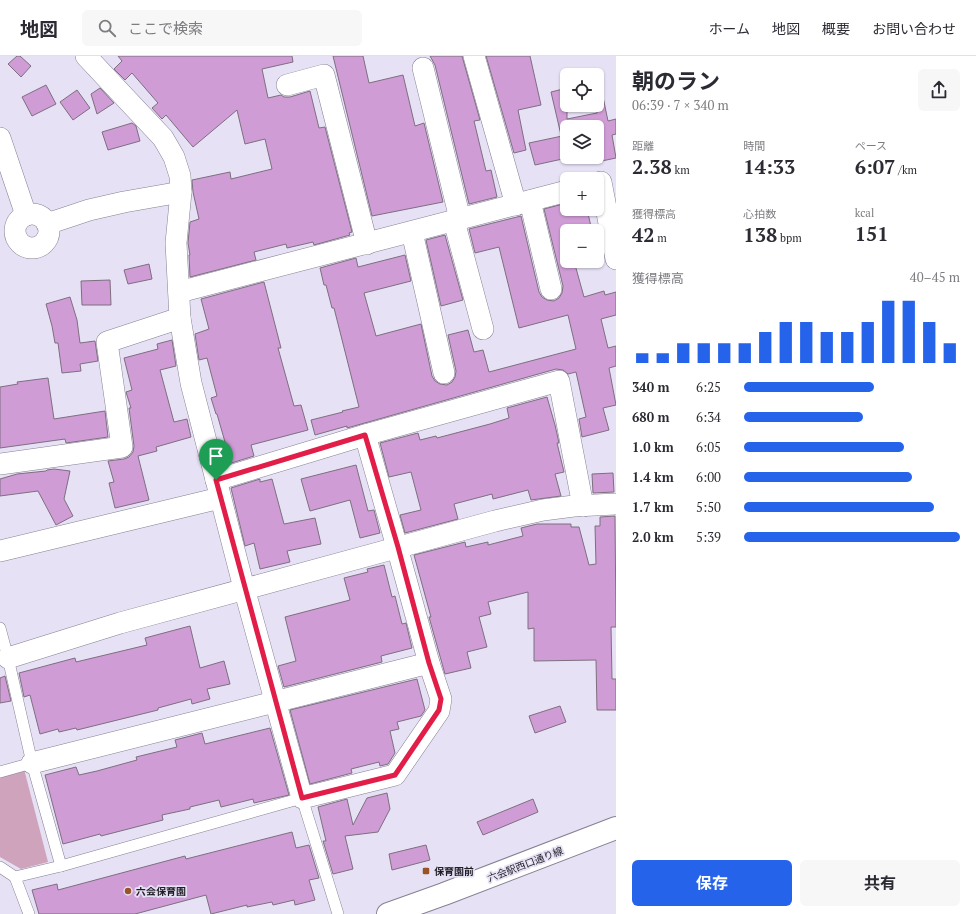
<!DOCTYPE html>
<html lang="ja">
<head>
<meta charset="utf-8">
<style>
  body { margin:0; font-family:"PT Serif","Noto Sans JP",serif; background:#f7f7f7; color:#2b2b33; height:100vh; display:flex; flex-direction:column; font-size:15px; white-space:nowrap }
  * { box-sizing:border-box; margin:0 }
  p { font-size:13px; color:#7c7c81 }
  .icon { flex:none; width:22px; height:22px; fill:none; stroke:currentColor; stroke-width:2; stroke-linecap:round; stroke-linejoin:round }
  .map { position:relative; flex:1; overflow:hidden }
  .sheet { display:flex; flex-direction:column; background:#fff; width:360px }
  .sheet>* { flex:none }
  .controls { position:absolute; left:560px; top:12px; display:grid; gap:8px }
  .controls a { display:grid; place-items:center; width:44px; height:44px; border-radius:6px; background:#fff; box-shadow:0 1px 3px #0004; font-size:20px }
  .pin { position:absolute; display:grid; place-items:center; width:34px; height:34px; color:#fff; margin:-41px -17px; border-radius:50% 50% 50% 0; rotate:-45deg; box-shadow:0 0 4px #0007 }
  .pin .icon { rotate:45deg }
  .round { display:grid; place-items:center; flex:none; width:42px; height:42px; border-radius:6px; background:#f7f7f7 }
  .headline { display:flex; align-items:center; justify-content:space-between; height:68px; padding:0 16px }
  h1 { font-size:22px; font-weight:700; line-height:30px }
  .stats { display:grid; grid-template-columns:repeat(3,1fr); gap:6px; height:68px; padding:4px 16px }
  .stats div { display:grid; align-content:center }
  .stats b { font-size:20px; font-weight:700 }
  .stats small { font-size:11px; font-weight:400 }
  .stats p { font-size:11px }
  .chart { height:112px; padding:8px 16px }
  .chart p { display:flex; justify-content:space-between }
  .chart svg { width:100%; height:72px; margin-top:4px; stroke:#2563eb; stroke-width:6 }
  .action { display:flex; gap:8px; margin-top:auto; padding:8px 16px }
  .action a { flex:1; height:46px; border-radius:6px; background:#2563eb; color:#fff; font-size:16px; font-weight:700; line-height:46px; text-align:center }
  .action a+a { background:#f7f7f7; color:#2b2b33 }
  ul { padding:0 16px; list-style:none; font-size:13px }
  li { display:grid; grid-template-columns:64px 48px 1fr; align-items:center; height:30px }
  li i { height:10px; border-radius:5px; background:#2563eb }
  header { display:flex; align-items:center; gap:24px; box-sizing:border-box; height:56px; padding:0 20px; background:#fff; border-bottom:1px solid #e1e1e2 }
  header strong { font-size:19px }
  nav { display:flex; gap:22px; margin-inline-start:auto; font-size:14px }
  .search { width:280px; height:36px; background:#f7f7f7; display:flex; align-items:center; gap:10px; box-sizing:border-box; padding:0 14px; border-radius:6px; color:#7c7c81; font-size:15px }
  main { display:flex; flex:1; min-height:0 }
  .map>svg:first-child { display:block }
</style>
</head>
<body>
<header>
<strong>地図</strong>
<div class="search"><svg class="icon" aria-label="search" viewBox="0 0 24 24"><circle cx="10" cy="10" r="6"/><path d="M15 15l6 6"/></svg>ここで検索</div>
<nav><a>ホーム</a><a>地図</a><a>概要</a><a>お問い合わせ</a></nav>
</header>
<main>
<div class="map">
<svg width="616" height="858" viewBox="0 0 616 858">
  <rect width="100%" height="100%" fill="#e7e1f5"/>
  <polygon fill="#cea3bb" points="24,713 48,806 21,813 0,801 0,720"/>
  <g fill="#cf9cd6" stroke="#7d6f7f">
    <polygon points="17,0 20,0 31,10 21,21 8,8"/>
    <polygon points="118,0 292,0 293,6 262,13 268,42 281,39 284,41 290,41 310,35 319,72 325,71 352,176 349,177 350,179 314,189 313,186 287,192 286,188 254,196 256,204 190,221 189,199 190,199 188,187 190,166 199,163 193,136 192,124 230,116 231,123 272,113 265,83 245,88 237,54 193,91 166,59 162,63 152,52 158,47 132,17 125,24 114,13 122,5"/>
    <polygon points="333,0 363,0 369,27 403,19 415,70 424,67 443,146 372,160"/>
    <polygon points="430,0 462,0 480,64 474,65 486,115 491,114 497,141 469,148 435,9"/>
    <polygon points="486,0 530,0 541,49 518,54 526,94 514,97"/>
    <polygon points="46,29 56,48 32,60 22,41"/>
    <polygon points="100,32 114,47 97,58 91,38"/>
    <polygon points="567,32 567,63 597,57 597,42 603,41 608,65 616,63 616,78 612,79 616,102 597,106 597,71 567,71 567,102 535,109 529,87 567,79 561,79 551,36"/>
    <polygon points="77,34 90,52 73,64 60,46"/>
    <polygon points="132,67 136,70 140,85 108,94 102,76"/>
    <polygon points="567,147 567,153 587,153 592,175 567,175 567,205 574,205 584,241 604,235 605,239 616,236 616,259 601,263 608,292 616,290 616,310 609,312 616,349 603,352 609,374 582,381 579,363 586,361 576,316 568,318 563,314 556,313 347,372 347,370 315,379 311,364 343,356 342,355 359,351 334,252 332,252 326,229 324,229 320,212 356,202 358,211 405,199 411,225 364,237 376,280 421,268 432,320 435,325 440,328 447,329 452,326 455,321 456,315 448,279 468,274 474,296 483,294 489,316 576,293 568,259 519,272 499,191 475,197 469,173 521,160 539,236 542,241 547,244 554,245 559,242 562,237 563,230 544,153"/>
    <polygon points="445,179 463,244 441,250 426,184"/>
    <polygon points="149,208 152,223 128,228 124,214"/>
    <polygon points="110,224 111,249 82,249 81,225"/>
    <polygon points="264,226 281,292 278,292 294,350 301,349 308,374 251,389 254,400 225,409 219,388 225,386 217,358 216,358 211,342 217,340 207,302 199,304 195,278 209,273 201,243"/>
    <polygon points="70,241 77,264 80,287 95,285 98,305 80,308 81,315 62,317 58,287 55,287 52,270 46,248"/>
    <polygon points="172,284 176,310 160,314 174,366 187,363 191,381 156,391 157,395 138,400 149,444 115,452 109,427 114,426 108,405 124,403 129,401 133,396 134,390 129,352 131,352 126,336 132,334 124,302 158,293 157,288"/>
    <polygon points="48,322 54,363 105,355 108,381 66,387 65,383 0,392 0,331 18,328 17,326"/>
    <polygon points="547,341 555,369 559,387 557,387 564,416 555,418 561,440 531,444 528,434 493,443 492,438 454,448 458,463 405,477 400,459 421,454 411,416 389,421 380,387 418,377 420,384 436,380 437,382 490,368 509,362 507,352"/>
    <polygon points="356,409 368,455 374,454 380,477 360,482 350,444 310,455 301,423"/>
    <polygon points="54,413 70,415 64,443 73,460 56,469 38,435 0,440 0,423 17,418 46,415 47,414"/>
    <polygon points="613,417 614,436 593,437 592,418"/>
    <polygon points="260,423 260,426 272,423 284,468 315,462 321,488 287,495 290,506 260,513 254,487 245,490 231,432"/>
    <polygon points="615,460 616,571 611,571 612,623 616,623 616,654 597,654 596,604 534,605 534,572 528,573 528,536 488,546 491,558 479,561 487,591 467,596 471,612 445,618 429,561 431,561 414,499 465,486 466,491 488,486 488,489 523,480 521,472 537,468 571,468 571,471 579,471 589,509 596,508 595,470 600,470 600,461"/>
    <polygon points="384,509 392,541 395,540 402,568 406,567 412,592 381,600 382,606 284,631 278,610 296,605 285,561 350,544 344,522 368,516 367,513"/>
    <polygon points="190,570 200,612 224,605 230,628 207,633 210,643 192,648 191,643 158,652 158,654 77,674 76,672 59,676 58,673 40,678 30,639 24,641 19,617 75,602 76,606 147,589 145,582"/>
    <polygon points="5,620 11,645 0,647 0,622"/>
    <polygon points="417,623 425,654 421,660 397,666 399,673 390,675 395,697 388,708 380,710 379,706 351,713 352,717 310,728 290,654"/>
    <polygon points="560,650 566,666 535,677 529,660"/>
    <polygon points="270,672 289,739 254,747 253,743 221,751 219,744 190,751 190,753 162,759 163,764 101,780 100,778 63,788 45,719 76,711 79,719 97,715 137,704 136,701 177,691 175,684 202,677 205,688"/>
    <polygon points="387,737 390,753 378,776 345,780 353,813 333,818 323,785 326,785 318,751 347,743 353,769 367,742"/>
    <polygon points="533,743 538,756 483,779 477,766"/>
    <polygon points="292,776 296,792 309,789 319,822 309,824 315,844 295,849 294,844 273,849 272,846 247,851 247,849 211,858 206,839 135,858 39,858 32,834 57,828 58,834 185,800 186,803"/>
    <polygon points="426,789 430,804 392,814 389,798"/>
  </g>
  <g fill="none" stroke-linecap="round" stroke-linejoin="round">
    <g stroke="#868093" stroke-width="12">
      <g id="service">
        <polyline points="0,572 8,602 32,707 61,810"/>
        <polyline points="0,716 32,707"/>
        <polyline points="0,811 15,821 61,810 302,742 338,858"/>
        <polyline points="15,821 29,858"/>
      </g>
    </g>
    <g stroke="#868093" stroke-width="22">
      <g id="minor">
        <polyline points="86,0 163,82 174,101 180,120 181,136 176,187 180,262 191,327 244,532 302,742 395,719 439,655 441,643 429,607 397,491 365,379"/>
        <polyline points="474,0 516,149"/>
        <polyline points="423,12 460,163"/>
        <polyline points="287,29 324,19 367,188"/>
        <polyline points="0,82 26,159"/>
        <polyline points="601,126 616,203"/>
        <polyline points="530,145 551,233"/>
        <circle cx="32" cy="175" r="17"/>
        <polyline points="454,165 483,273"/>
        <polyline points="47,168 89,154 124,146 181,136"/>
        <polyline points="412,176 444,317"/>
        <polyline points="179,236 567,135"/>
        <polyline points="0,408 122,391 107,286 180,262"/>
        <polyline points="216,424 365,379 559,325 583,450"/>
        <polyline points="0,495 220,442"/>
        <polyline points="8,602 120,567 495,465 543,454 574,450 616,448"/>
        <polyline points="32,707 429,607"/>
      </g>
    </g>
    <g stroke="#868093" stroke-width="24">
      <polyline id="tertiary" points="388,858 444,838 616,772"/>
    </g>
    <use href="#service" stroke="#fff" stroke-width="11"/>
    <use href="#minor" stroke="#fff" stroke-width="21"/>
    <use href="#tertiary" stroke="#fff" stroke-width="22"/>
  </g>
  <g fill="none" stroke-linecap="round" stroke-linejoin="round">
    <g stroke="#fff" stroke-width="8">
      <polygon id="route" points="365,379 398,491 429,607 441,643 439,654 395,719 302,742 216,424"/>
    </g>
    <use href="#route" stroke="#e11d48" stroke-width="5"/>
  </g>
  <g fill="#985327" stroke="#e7e1f5" stroke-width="1.5">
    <rect x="422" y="811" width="8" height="8" rx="2"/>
    <circle cx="128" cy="835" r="4"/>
  </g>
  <g text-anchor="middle" stroke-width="3.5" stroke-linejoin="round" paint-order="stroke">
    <g font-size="10" fill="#1f1d24" stroke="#e7e1f5">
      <text transform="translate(525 808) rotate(-21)" y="4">六会駅西口通り線</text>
    </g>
    <g font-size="10" font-weight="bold" fill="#1f1d24" stroke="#e7e1f5" text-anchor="start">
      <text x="434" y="819">保育園前</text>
      <text x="136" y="839">六会保育園</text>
    </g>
  </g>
</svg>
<div class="controls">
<a><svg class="icon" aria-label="locate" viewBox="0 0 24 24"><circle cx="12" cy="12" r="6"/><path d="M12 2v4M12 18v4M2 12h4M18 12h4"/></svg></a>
<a><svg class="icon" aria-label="layers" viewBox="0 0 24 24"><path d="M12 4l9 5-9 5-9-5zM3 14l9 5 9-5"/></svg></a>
<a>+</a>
<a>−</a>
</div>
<div class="pin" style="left:216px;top:424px;background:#1e9e55"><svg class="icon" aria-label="arrive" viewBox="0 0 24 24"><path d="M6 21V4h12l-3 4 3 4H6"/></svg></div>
</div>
<section class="sheet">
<div class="headline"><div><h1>朝のラン</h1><p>06:39 · 7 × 340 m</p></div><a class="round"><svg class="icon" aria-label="share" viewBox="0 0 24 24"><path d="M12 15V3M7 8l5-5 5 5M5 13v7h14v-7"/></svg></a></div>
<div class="stats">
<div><p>距離</p><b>2.38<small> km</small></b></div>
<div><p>時間</p><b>14:33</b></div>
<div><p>ペース</p><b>6:07<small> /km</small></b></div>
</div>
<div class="stats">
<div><p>獲得標高</p><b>42<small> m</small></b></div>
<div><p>心拍数</p><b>138<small> bpm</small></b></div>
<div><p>kcal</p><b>151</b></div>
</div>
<div class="chart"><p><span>獲得標高</span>40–45 m</p>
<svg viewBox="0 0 160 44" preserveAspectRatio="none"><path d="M5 44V38M15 44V38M25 44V32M35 44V32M45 44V32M55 44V32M65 44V25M75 44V19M85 44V19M95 44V25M105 44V25M115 44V19M125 44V6M135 44V6M145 44V19M155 44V32"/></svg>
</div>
<ul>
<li><b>340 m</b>6:25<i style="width:60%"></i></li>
<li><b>680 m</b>6:34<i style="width:55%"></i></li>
<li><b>1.0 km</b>6:05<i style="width:74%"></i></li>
<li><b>1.4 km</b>6:00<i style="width:78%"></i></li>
<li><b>1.7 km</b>5:50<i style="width:88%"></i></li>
<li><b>2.0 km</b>5:39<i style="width:100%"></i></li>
</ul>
<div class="action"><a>保存</a><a>共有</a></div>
</section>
</main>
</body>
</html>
